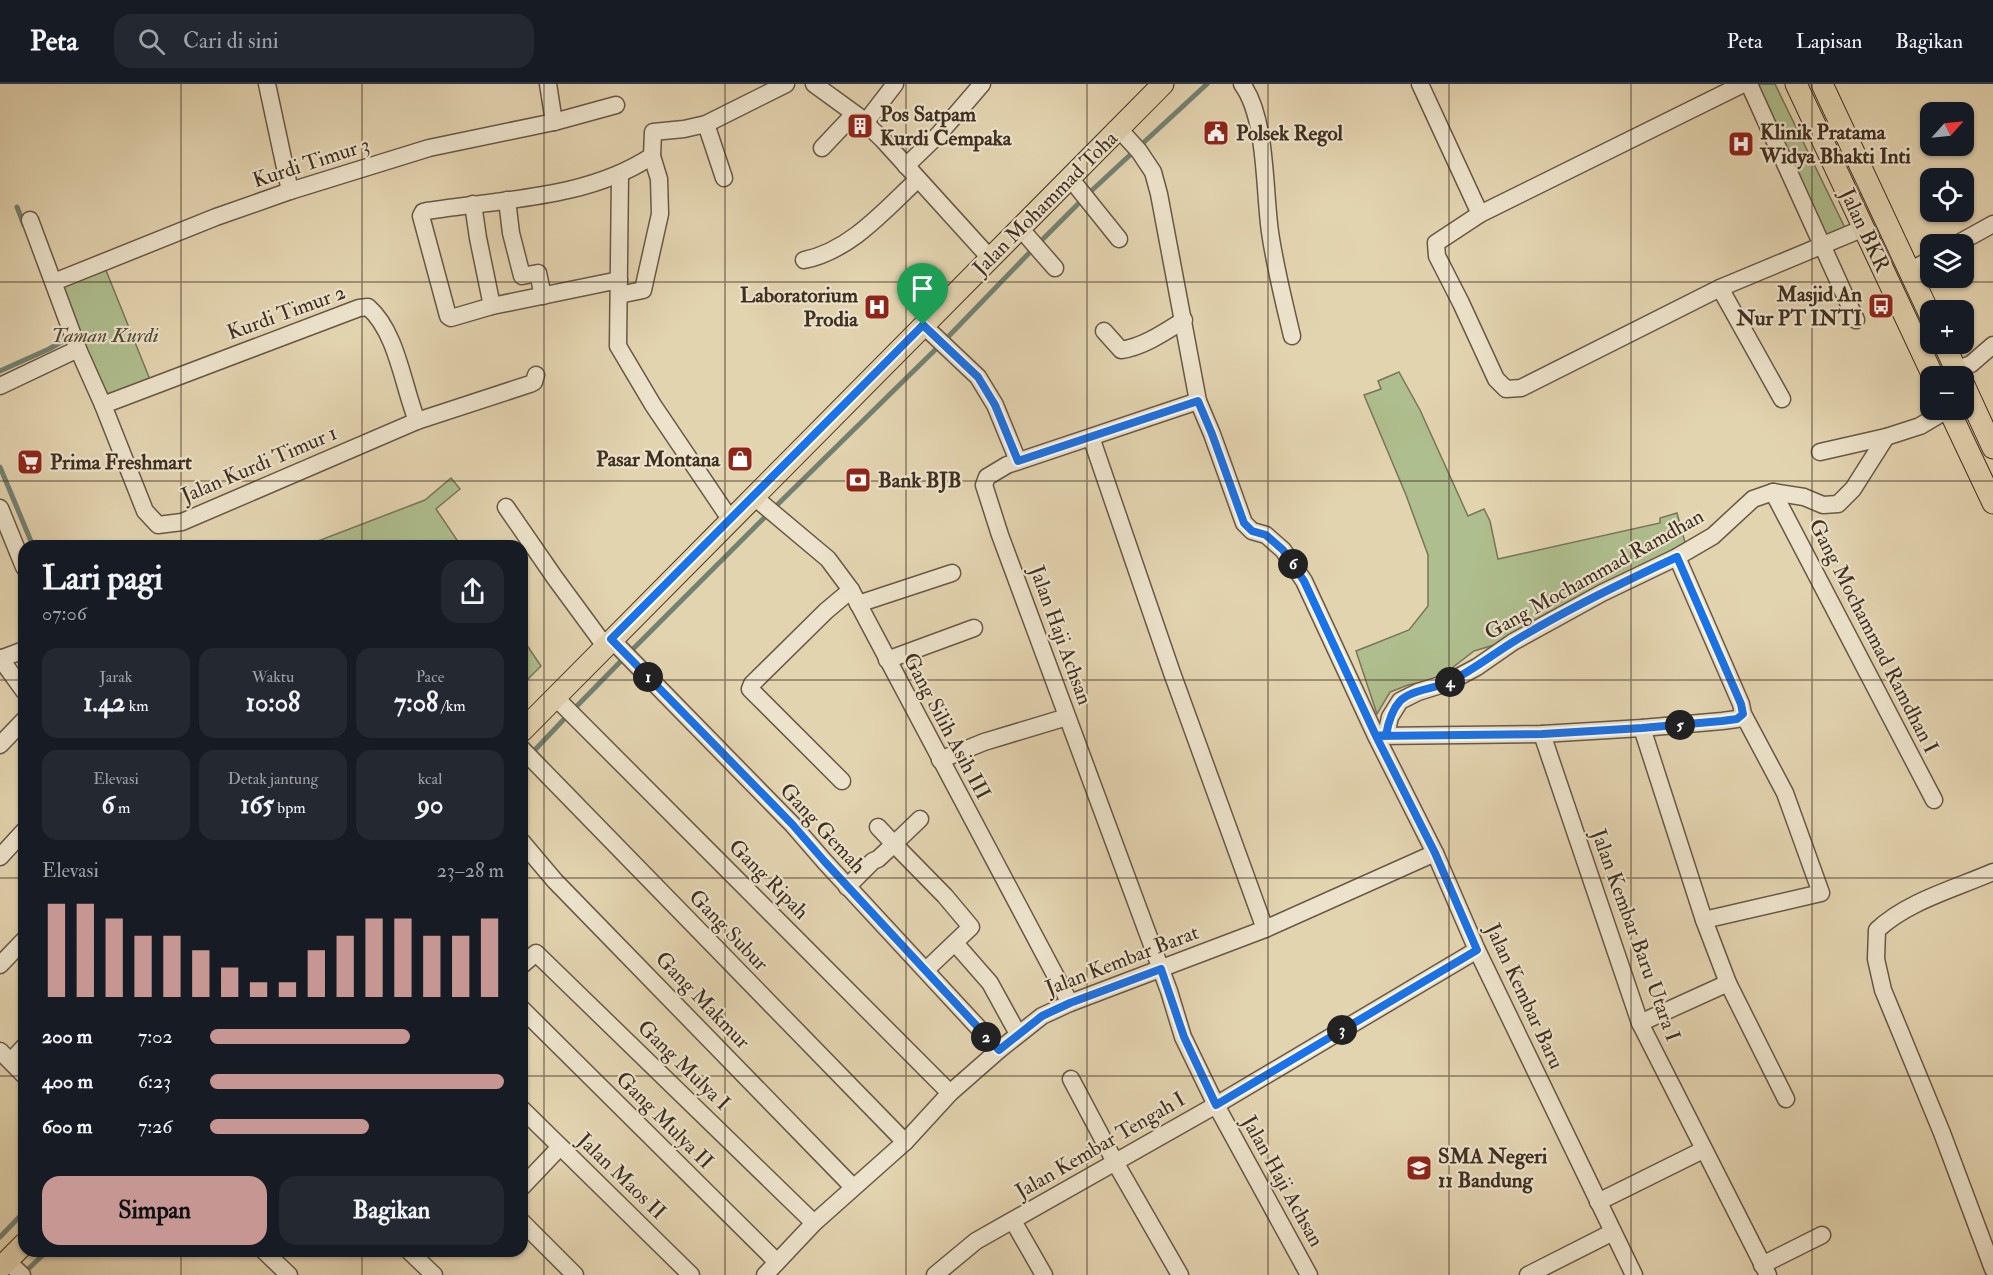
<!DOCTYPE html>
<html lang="id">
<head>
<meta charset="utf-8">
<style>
  body { margin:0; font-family:"IM FELL Double Pica",serif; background:#242831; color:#f1f3f6; height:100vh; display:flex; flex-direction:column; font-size:22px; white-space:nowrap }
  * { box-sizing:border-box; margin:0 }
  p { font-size:20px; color:#9ea1a6 }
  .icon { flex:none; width:33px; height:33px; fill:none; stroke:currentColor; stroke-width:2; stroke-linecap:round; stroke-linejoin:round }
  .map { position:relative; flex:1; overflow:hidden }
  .drawer { position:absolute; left:18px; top:456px; width:510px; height:717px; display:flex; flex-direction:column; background:#171b24; border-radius:18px; box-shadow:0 2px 4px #0004 }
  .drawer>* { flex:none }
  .needle { width:39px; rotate:63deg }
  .buttons { position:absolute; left:1920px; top:18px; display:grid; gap:12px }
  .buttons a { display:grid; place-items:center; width:54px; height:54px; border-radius:12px; background:#171b24; box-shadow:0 2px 4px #0004; font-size:30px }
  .pin { position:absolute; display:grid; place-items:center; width:51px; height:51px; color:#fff; margin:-62px -26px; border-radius:50% 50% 50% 0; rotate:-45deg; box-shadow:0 0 6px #0007 }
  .pin .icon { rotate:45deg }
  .km { position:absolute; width:30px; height:30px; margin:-15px; border-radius:50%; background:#222; color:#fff; font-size:16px; line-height:30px; text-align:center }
  .round { display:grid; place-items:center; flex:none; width:63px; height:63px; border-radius:18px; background:#242831 }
  .headline { display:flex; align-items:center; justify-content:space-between; height:102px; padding:0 24px }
  h1 { font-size:33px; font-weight:700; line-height:45px }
  .stats { display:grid; grid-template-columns:repeat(3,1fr); gap:9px; height:102px; padding:6px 24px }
  .stats div { display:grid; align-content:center; border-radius:15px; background:#242831; text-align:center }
  .stats b { font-size:26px; font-weight:700 }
  .stats small { font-size:16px; font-weight:400 }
  .stats p { font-size:16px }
  .chart { height:168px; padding:12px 24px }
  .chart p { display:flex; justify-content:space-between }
  .chart svg { width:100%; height:108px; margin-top:6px; stroke:#c59692; stroke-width:6 }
  .primary-button { display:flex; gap:12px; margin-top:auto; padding:12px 24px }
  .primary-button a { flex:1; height:69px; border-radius:18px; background:#c59692; color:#111; font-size:24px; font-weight:700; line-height:69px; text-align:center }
  .primary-button a+a { background:#242831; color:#f1f3f6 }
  ul { padding:0 24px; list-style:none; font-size:20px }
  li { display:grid; grid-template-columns:96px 72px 1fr; align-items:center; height:45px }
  li i { height:15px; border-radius:8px; background:#c59692 }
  header { display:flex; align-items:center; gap:36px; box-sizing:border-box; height:84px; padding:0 30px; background:#171b24; border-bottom:2px solid #363941 }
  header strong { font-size:28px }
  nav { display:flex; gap:33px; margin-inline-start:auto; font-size:21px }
  .search { width:420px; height:54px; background:#242831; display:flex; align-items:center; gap:15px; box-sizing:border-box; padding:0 21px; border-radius:18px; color:#9ea1a6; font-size:22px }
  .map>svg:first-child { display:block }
</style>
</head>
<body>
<header>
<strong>Peta</strong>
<div class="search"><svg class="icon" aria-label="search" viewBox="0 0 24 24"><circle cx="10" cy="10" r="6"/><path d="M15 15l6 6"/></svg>Cari di sini</div>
<nav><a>Peta</a><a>Lapisan</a><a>Bagikan</a></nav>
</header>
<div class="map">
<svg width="1993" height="1191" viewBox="0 0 1993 1191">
  <rect width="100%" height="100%" fill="#e3d4b0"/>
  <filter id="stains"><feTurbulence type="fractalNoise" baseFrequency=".00333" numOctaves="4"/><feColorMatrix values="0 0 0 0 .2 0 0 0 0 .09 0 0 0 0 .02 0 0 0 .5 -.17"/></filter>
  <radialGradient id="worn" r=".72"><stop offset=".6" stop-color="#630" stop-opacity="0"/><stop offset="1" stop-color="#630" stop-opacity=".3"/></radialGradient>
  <g fill="#afbe8e" stroke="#777658" stroke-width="1.5">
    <polygon points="1752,0 1775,0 1845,144 1825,153"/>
    <polygon points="105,184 151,298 106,317 59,203"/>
    <polygon points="1399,288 1420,326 1468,432 1484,425 1490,437 1498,475 1660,439 1660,434 1677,429 1686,462 1501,559 1474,567 1439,594 1408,601 1390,608 1377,630 1356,567 1409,546 1428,522 1428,471 1406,411 1364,311 1381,305 1378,297"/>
    <polygon points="451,394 460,405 436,425 461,462 305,462 425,416"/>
    <polygon points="522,554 541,582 522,601"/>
  </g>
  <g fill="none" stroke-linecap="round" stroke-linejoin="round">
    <g stroke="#738172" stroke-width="5">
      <polyline points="1142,60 1207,0"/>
      <polyline points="1088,110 1130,71"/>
      <polyline points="17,123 24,141"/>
      <polyline points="1038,160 1081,117"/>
      <polyline points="946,255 1032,166"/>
      <polyline points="0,287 49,265 63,257 66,248"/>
      <polyline points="0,383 33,462"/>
      <polyline points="774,424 938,263"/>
      <polyline points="629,569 766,432"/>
      <polyline points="573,626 624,574"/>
      <polyline points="531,670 568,631"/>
      <polyline points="0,1153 24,1128"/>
      <polyline points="24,1189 47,1167"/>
    </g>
    <g stroke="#685845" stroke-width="19">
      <g id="minor">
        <polyline points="267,0 290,107"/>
        <polyline points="548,0 554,38"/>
        <polyline points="814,0 858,32 883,56 990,174"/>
        <path d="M1242,0C1267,34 1264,106 1270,148C1275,183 1284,218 1292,252"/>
        <polyline points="1420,0 1480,130"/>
        <polyline points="1743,0 1480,130 1436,159 1437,172 1461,219 1496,295 1506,305 1521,304 1720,204 1864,144"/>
        <polyline points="1749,0 1856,236"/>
        <polyline points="865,39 895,0"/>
        <polyline points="706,40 724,94"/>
        <polyline points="1119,45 1139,67 1153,88 1159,110 1198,317 1212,350 1244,439 1252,447 1266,451 1283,466 1304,497 1376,652 1435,769 1477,866 1634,1191"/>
        <polyline points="822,64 854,30"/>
        <polyline points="906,82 939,50 982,0"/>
        <polyline points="620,91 618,262 653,321 730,435"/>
        <polyline points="1070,94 1119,155"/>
        <polyline points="507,116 511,149 522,192 538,189 543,212"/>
        <polyline points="473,120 478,154 492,222"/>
        <polyline points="30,136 78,265 103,321 145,427 158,441 182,438 417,337 530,300 534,298 536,291"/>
        <polyline points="1020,144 1055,184"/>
        <polyline points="1957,160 1993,140"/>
        <path d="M804,176C850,167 885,126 918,95"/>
        <polyline points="1909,187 1930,176"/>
        <path d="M619,196L492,222L451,234L448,232L421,132L423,128L427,127C502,115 587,115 652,72L653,48L684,45L706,40L786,0"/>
        <polyline points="54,198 216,133 290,107 429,64 554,38 616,21"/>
        <polyline points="1720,204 1782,315"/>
        <polyline points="619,211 643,206 660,130 659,95 652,72"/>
        <polyline points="923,241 978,293 995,321 1018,377"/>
        <path d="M1104,247L1121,266C1143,263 1165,248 1184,236"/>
        <polyline points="1956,286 1971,280 1993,261"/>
        <polyline points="0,302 78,265"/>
        <polyline points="1198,317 1007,381 987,393 984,401 1000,451 1169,907 1183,953 1216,1021 1309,1191"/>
        <path d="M103,321L359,224L368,223C397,248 403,302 417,337"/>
        <polyline points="1091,353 1172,589 1265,845"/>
        <polyline points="1820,368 1886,353"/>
        <polyline points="1773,408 1934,716"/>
        <polyline points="753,412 828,475 851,506 1070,919"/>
        <polyline points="506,423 555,494 605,562"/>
        <polyline points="0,424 24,483"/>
        <polyline points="1677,473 1741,620 1743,630 1785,709 1821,809 1704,836"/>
        <polyline points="858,520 952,489"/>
        <polyline points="611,555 792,740 825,778 999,966"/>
        <polyline points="0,574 24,607"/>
        <polyline points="0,575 24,566"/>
        <polyline points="887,576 974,544"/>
        <polyline points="555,613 950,1009"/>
        <polyline points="1642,644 1704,836 1728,899 1786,1015"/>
        <polyline points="1542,650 1640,939 1768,1191"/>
        <polyline points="1386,651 1390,633 1400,617 1418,608 1447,599 1477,583 1513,558 1602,509 1677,473 1713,452 1753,415 1773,408 1804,413 1823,421 1838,420 1853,405 1886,353 1920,342 1947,326"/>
        <polyline points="1377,652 1542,650 1642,644 1722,637 1737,635 1743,630"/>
        <polyline points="0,661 24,636"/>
        <polyline points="522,665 905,1058"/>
        <polyline points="940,676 984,658 1067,633"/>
        <polyline points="842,697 750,605 752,600 826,527 851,506"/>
        <polyline points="878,743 894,760 920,735"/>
        <polyline points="522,758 555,797 853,1103"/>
        <polyline points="0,773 24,747"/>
        <path d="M1993,788C1954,805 1908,817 1877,846L1876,875L1883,906L1942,1049L1993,1185"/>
        <polyline points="847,803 873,777 878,775 894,760 945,812 971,843 926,886"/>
        <polyline points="955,859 990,899 1018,950"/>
        <polyline points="0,881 24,856"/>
        <polyline points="522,881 536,869 814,1139"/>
        <polyline points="522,925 777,1178"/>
        <polyline points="1640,939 1728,899"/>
        <polyline points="0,967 24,991"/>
        <polyline points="11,977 24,963"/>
        <polyline points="1071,995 1115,1078 1180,1191"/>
        <polyline points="522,1025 691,1191"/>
        <polyline points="522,1103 560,1063"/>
        <polyline points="1598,1118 1703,1066"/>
        <polyline points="1013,1137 1044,1191"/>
        <polyline points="522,1138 575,1191"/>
        <polyline points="264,1167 289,1191"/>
        <polyline points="409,1167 434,1191"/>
        <polyline points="7,1177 22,1191"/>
        <polyline points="1762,1181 1822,1151"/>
        <polyline points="765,1191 814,1139 905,1058 950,1009 999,966 1042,932 1070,919 1265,845 1435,769"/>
        <polyline points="935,1191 976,1157 1216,1021 1477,866"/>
        <polyline points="1528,1191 1613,1148"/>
      </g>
    </g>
    <g stroke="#3f2f21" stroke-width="23">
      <g id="major">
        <polyline points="1796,0 1933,292"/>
        <polyline points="1822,0 1930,231"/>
        <polyline points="1944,260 1959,292"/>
        <polyline points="1964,301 1993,364"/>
        <polyline points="1949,326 1993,419"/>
        <polyline points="522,647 1163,0"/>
        <polyline points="0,1184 24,1160"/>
      </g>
    </g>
    <use href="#minor" stroke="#ede3cc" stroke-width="16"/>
    <use href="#major" stroke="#e3d4b0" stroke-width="21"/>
  </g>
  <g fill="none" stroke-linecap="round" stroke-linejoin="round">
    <g stroke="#fff" stroke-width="12">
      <path id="route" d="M923,241L611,555L792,740L825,778L999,966L1042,932L1070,919L1161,885L1184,953L1216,1021L1477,866L1435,769L1376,652L1386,651C1388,640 1391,627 1400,617C1412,605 1436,605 1451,597C1473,586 1492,571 1513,558C1565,526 1621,499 1677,473L1741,620L1743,630L1737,635L1722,637L1642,644L1542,650L1376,652L1304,497L1283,466L1266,451L1252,447L1244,439L1212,350L1198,317L1018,377L995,321L978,293L923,241"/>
    </g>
    <use href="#route" stroke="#1a73e8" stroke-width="8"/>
  </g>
  <path fill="none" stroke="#3f2f21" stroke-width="1.5" stroke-opacity="0.55" d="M181,0V462M362,0V462M544,0V1191M725,0V1191M906,0V1191M1087,0V1191M1268,0V1191M1449,0V1191M1631,0V1191M1812,0V1191M0,198H1993M0,397H1993M0,596H24M522,596H1993M0,794H24M522,794H1993M0,992H24M522,992H1993M181,1167V1191M362,1167V1191"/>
  <defs>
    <g id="building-square" transform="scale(1.35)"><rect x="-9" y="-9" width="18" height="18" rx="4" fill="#8f2418" stroke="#ede3cc"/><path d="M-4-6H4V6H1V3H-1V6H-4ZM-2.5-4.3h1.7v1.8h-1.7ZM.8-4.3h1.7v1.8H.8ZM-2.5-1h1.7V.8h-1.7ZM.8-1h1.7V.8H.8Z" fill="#fff"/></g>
    <g id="civic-square" transform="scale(1.35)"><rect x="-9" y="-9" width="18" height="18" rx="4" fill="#8f2418" stroke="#ede3cc"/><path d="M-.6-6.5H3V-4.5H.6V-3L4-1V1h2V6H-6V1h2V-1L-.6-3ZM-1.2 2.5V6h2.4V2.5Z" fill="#fff"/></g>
    <g id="hospital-square" transform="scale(1.35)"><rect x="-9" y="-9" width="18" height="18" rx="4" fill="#8f2418" stroke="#ede3cc"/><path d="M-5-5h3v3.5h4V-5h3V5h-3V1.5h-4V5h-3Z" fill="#fff"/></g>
    <g id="bus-square" transform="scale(1.35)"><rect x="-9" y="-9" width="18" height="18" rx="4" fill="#8f2418" stroke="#ede3cc"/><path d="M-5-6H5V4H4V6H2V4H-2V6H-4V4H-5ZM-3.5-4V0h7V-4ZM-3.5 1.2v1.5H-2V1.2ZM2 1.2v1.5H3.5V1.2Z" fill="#fff"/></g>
    <g id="shop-square" transform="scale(1.35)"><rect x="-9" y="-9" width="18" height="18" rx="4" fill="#8f2418" stroke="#ede3cc"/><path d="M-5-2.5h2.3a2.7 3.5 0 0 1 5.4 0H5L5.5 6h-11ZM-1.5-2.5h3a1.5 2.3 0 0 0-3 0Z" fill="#fff"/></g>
    <g id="supermarket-square" transform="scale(1.35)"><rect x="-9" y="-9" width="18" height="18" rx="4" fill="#8f2418" stroke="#ede3cc"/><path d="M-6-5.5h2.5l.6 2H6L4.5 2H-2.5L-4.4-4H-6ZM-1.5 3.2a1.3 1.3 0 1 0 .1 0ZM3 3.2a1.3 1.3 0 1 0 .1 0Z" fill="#fff"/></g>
    <g id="bank-square" transform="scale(1.35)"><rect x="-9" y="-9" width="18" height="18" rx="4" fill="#8f2418" stroke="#ede3cc"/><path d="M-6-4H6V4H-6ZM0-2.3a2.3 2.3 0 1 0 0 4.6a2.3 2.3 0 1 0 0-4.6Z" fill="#fff"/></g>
    <g id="school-square" transform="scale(1.35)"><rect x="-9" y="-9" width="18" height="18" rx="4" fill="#8f2418" stroke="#ede3cc"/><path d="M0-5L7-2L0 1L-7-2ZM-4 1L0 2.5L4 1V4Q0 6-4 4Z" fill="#fff"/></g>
  </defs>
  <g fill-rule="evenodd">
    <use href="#building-square" x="860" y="42"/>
    <use href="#civic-square" x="1216" y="49"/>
    <use href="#hospital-square" x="1741" y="60"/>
    <use href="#bus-square" x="1881" y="222"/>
    <use href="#hospital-square" x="877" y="223"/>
    <use href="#shop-square" x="740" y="375"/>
    <use href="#supermarket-square" x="30" y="378"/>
    <use href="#bank-square" x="858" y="396"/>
    <use href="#school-square" x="1419" y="1084"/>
  </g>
  <g text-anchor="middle" stroke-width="4.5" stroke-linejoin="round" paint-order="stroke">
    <g font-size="21" font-weight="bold" fill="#3f2f21" stroke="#ede3cc" text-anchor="start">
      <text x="880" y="37">Pos Satpam<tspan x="880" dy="24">Kurdi Cempaka</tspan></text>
      <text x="1760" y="55">Klinik Pratama<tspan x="1760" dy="24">Widya Bhakti Inti</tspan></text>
      <text x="1236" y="56">Polsek Regol</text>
      <text x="1862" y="217" text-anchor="end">Masjid An<tspan x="1862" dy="24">Nur PT INTI</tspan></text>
      <text x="858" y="218" text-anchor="end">Laboratorium<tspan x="858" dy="24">Prodia</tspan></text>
      <text x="720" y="382" text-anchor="end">Pasar Montana</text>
      <text x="50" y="385">Prima Freshmart</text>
      <text x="878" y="403">Bank BJB</text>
      <text x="1438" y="1079">SMA Negeri<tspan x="1438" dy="24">11 Bandung</tspan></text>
    </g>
    <g font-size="21" fill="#3f2f21" stroke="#ede3cc">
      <text transform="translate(311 78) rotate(-18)" y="7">Kurdi Timur 3</text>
      <text transform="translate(1045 119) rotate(-45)" y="7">Jalan Mohammad Toha</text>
      <text transform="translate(1865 146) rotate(65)" y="7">Jalan BKR</text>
      <text transform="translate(286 228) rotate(-20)" y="7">Kurdi Timur 2</text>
      <text transform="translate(259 380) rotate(-23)" y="7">Jalan Kurdi Timur 1</text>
      <text transform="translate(1594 490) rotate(-29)" y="7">Gang Mochammad Ramdhan</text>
      <text transform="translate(1061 551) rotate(70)" y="7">Jalan Haji Achsan</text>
      <text transform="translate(1874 552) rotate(63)" y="7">Gang Mochammad Ramdhan I</text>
      <text transform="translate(947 642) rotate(62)" y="7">Gang Silih Asih III</text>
      <text transform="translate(823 744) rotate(47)" y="7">Gang Gemah</text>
      <text transform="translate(769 795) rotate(45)" y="7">Gang Ripah</text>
      <text transform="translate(729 846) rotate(46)" y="7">Gang Subur</text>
      <text transform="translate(1636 851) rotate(70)" y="7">Jalan Kembar Baru Utara I</text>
      <text transform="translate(1122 876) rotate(-21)" y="7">Jalan Kembar Barat</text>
      <text transform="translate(1525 912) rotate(65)" y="7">Jalan Kembar Baru</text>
      <text transform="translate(703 916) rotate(46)" y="7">Gang Makmur</text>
      <text transform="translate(684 981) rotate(44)" y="7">Gang Mulya I</text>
      <text transform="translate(665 1036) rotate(45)" y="7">Gang Mulya II</text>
      <text transform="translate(1100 1061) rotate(-30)" y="7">Jalan Kembar Tengah I</text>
      <text transform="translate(622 1092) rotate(44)" y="7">Jalan Maos II</text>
      <text transform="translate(1283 1097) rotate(61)" y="7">Jalan Haji Achsan</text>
    </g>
    <g font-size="21" font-style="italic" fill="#554c37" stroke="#ede3cc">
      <text x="105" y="258">Taman Kurdi</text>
    </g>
  </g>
  <rect width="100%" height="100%" filter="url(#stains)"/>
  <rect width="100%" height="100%" fill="url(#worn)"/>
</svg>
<div class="buttons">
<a><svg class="needle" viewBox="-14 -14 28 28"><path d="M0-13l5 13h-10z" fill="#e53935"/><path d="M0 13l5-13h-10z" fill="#9ea1a6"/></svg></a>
<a><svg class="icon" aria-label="locate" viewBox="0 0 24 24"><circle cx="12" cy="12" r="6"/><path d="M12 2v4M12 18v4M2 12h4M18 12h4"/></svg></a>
<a><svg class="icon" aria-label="layers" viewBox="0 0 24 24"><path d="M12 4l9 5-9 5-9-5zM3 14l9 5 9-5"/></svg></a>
<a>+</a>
<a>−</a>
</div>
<div class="pin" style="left:923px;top:241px;background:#1e9e55"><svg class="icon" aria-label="arrive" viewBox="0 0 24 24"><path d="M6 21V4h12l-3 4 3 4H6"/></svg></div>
<b class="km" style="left:648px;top:593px">1</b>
<b class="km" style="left:986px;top:953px">2</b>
<b class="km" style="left:1342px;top:946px">3</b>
<b class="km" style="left:1450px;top:598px">4</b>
<b class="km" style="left:1680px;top:641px">5</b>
<b class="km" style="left:1293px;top:480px">6</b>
<section class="drawer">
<div class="headline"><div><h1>Lari pagi</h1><p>07:06</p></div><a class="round"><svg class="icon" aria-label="share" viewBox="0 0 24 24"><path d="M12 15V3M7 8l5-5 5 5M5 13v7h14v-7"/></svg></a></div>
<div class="stats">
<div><p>Jarak</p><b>1.42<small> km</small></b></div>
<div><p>Waktu</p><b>10:08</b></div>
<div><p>Pace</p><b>7:08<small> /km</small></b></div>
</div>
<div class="stats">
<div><p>Elevasi</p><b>6<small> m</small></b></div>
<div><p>Detak jantung</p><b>165<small> bpm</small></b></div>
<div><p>kcal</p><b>90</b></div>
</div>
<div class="chart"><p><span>Elevasi</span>23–28 m</p>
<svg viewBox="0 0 160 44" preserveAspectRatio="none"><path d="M5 44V6M15 44V6M25 44V12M35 44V19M45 44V19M55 44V25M65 44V32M75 44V38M85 44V38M95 44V25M105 44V19M115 44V12M125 44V12M135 44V19M145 44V19M155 44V12"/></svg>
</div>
<ul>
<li><b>200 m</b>7:02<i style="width:68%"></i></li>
<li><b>400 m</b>6:23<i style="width:100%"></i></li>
<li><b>600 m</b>7:26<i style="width:54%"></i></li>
</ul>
<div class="primary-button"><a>Simpan</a><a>Bagikan</a></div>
</section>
</div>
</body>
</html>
